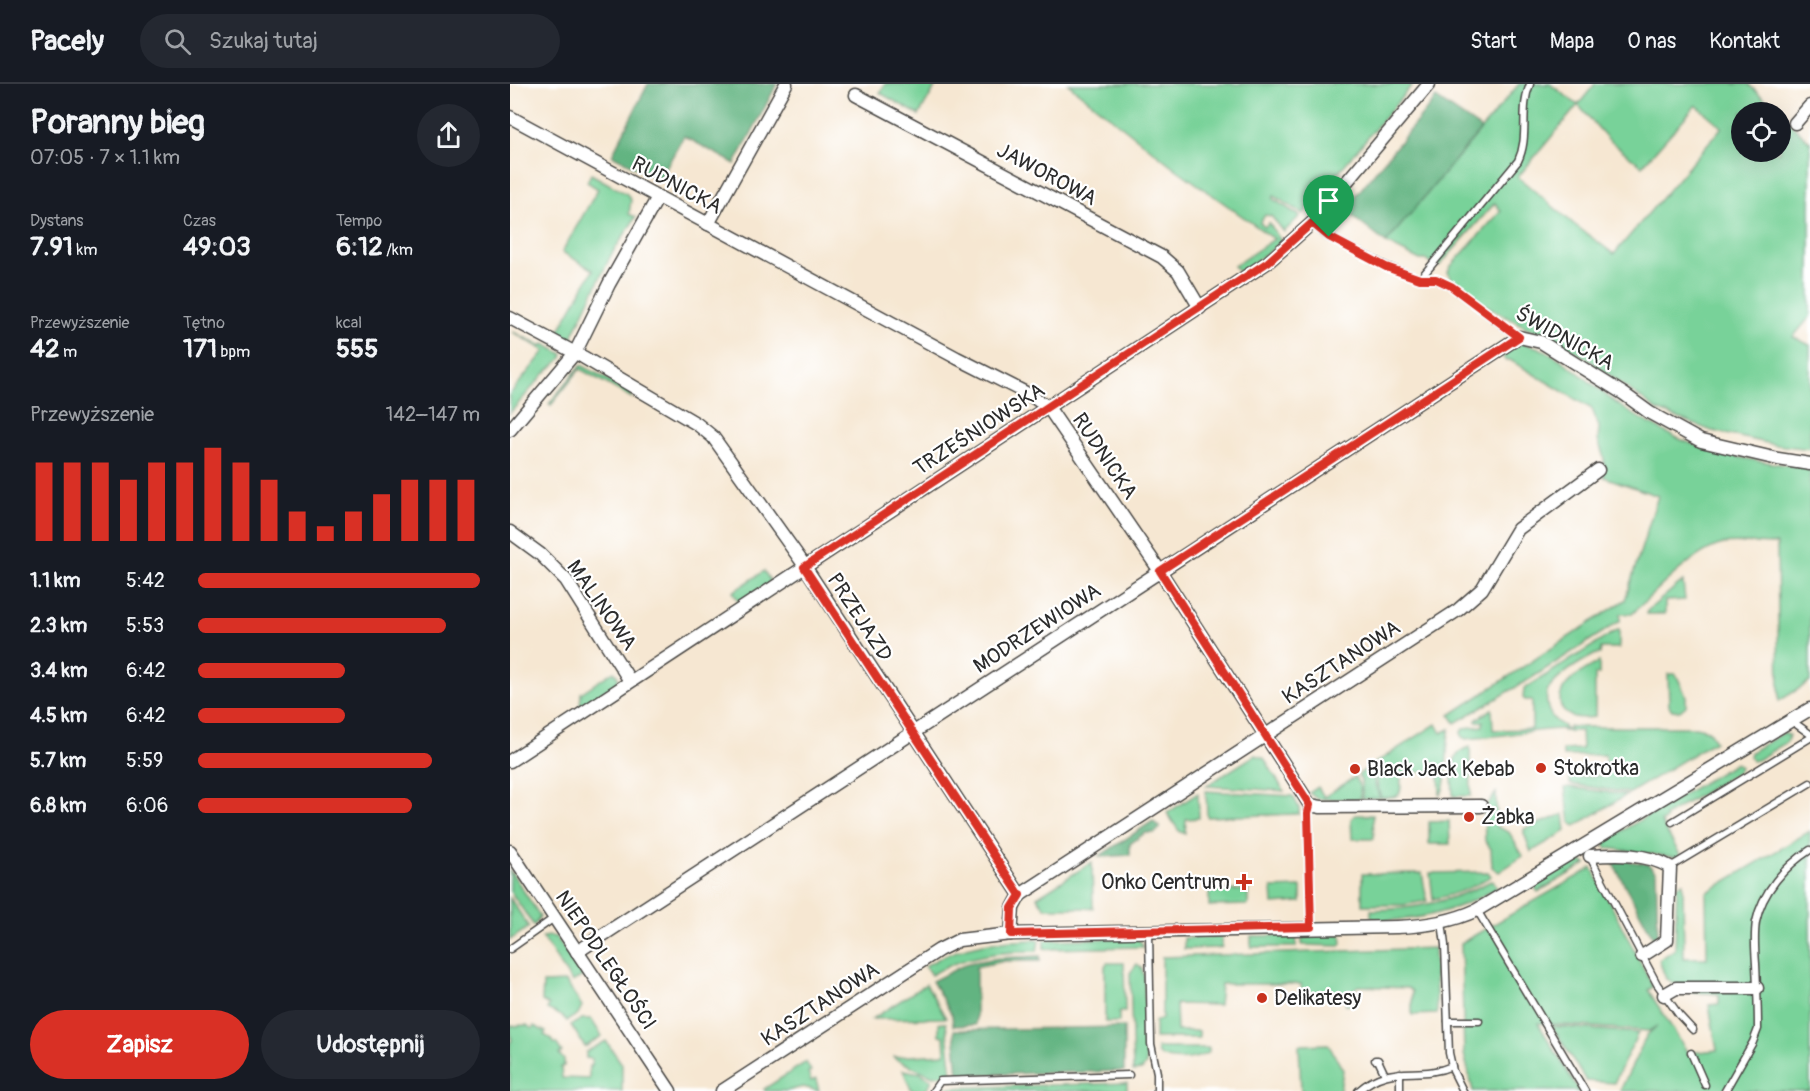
<!DOCTYPE html>
<html lang="pl">
<head>
<meta charset="utf-8">
<style>
  body { margin:0; font-family:Pangolin,sans-serif; background:#242831; color:#f1f3f6; height:100vh; display:flex; flex-direction:column; font-size:22px; white-space:nowrap }
  * { box-sizing:border-box; margin:0 }
  p { font-size:20px; color:#9ea1a6 }
  .icon { flex:none; width:33px; height:33px; fill:none; stroke:currentColor; stroke-width:2; stroke-linecap:round; stroke-linejoin:round }
  .map { position:relative; flex:1; overflow:hidden }
  .side { display:flex; flex-direction:column; background:#171b24; width:510px }
  .side>* { flex:none }
  .buttons { position:absolute; left:1221px; top:18px; display:grid; gap:12px }
  .buttons a { display:grid; place-items:center; width:60px; height:60px; border-radius:50%; background:#171b24; box-shadow:0 6px 24px #0002; font-size:30px }
  .pin { position:absolute; display:grid; place-items:center; width:51px; height:51px; color:#fff; margin:-62px -26px; border-radius:50% 50% 50% 0; rotate:-45deg; box-shadow:0 0 6px #0007 }
  .pin .icon { rotate:45deg }
  .round { display:grid; place-items:center; flex:none; width:63px; height:63px; border-radius:32px; background:#242831 }
  .headline { display:flex; align-items:center; justify-content:space-between; height:102px; padding:0 30px }
  h1 { font-size:33px; font-weight:800; line-height:45px }
  .figures { display:grid; grid-template-columns:repeat(3,1fr); gap:9px; height:102px; padding:6px 30px }
  .figures div { display:grid; align-content:center }
  .figures b { font-size:26px; font-weight:800 }
  .figures small { font-size:16px; font-weight:400 }
  .figures p { font-size:16px }
  .chart { height:168px; padding:12px 30px }
  .chart p { display:flex; justify-content:space-between }
  .chart svg { width:100%; height:108px; margin-top:6px; stroke:#d93025; stroke-width:6 }
  .cta { display:flex; gap:12px; margin-top:auto; padding:12px 30px }
  .cta a { flex:1; height:69px; border-radius:36px; background:#d93025; color:#fff; font-size:24px; font-weight:800; line-height:69px; text-align:center }
  .cta a+a { background:#242831; color:#f1f3f6 }
  ul { padding:0 30px; list-style:none; font-size:20px }
  li { display:grid; grid-template-columns:96px 72px 1fr; align-items:center; height:45px }
  li i { height:15px; border-radius:8px; background:#d93025 }
  header { display:flex; align-items:center; gap:36px; box-sizing:border-box; height:84px; padding:0 30px; background:#171b24; border-bottom:2px solid #363941 }
  header strong { font-size:28px }
  nav { display:flex; gap:33px; margin-inline-start:auto; font-size:21px }
  .search { width:420px; height:54px; background:#242831; display:flex; align-items:center; gap:15px; box-sizing:border-box; padding:0 21px; border-radius:33px; color:#9ea1a6; font-size:22px }
  main { display:flex; flex:1; min-height:0 }
  .map>svg:first-child { display:block }
</style>
</head>
<body>
<header>
<strong>Pacely</strong>
<div class="search"><svg class="icon" aria-label="search" viewBox="0 0 24 24"><circle cx="10" cy="10" r="6"/><path d="M15 15l6 6"/></svg>Szukaj tutaj</div>
<nav><a>Start</a><a>Mapa</a><a>O nas</a><a>Kontakt</a></nav>
</header>
<main>
<section class="side">
<div class="headline"><div><h1>Poranny bieg</h1><p>07:05 · 7 × 1.1 km</p></div><a class="round"><svg class="icon" aria-label="share" viewBox="0 0 24 24"><path d="M12 15V3M7 8l5-5 5 5M5 13v7h14v-7"/></svg></a></div>
<div class="figures">
<div><p>Dystans</p><b>7.91<small> km</small></b></div>
<div><p>Czas</p><b>49:03</b></div>
<div><p>Tempo</p><b>6:12<small> /km</small></b></div>
</div>
<div class="figures">
<div><p>Przewyższenie</p><b>42<small> m</small></b></div>
<div><p>Tętno</p><b>171<small> bpm</small></b></div>
<div><p>kcal</p><b>555</b></div>
</div>
<div class="chart"><p><span>Przewyższenie</span>142–147 m</p>
<svg viewBox="0 0 160 44" preserveAspectRatio="none"><path d="M5 44V12M15 44V12M25 44V12M35 44V19M45 44V12M55 44V12M65 44V6M75 44V12M85 44V19M95 44V32M105 44V38M115 44V32M125 44V25M135 44V19M145 44V19M155 44V19"/></svg>
</div>
<ul>
<li><b>1.1 km</b>5:42<i style="width:100%"></i></li>
<li><b>2.3 km</b>5:53<i style="width:88%"></i></li>
<li><b>3.4 km</b>6:42<i style="width:52%"></i></li>
<li><b>4.5 km</b>6:42<i style="width:52%"></i></li>
<li><b>5.7 km</b>5:59<i style="width:83%"></i></li>
<li><b>6.8 km</b>6:06<i style="width:76%"></i></li>
</ul>
<div class="cta"><a>Zapisz</a><a>Udostępnij</a></div>
</section>
<div class="map">
<svg width="1300" height="1007" viewBox="0 0 1300 1007">
  <rect width="100%" height="100%" fill="#fff"/>
  <filter id="ink" filterUnits="userSpaceOnUse"><feTurbulence type="fractalNoise" baseFrequency=".0167" numOctaves="2"/><feDisplacementMap in="SourceGraphic" scale="12" xChannelSelector="R" yChannelSelector="G"/><feConvolveMatrix kernelMatrix="1 2 1 2 8 2 1 2 1" color-interpolation-filters="sRGB"/></filter>
  <filter id="wash" filterUnits="userSpaceOnUse"><feTurbulence type="fractalNoise" baseFrequency=".008" numOctaves="4" result="noise"/><feDisplacementMap in="SourceGraphic" scale="24" xChannelSelector="R" yChannelSelector="G"/><feGaussianBlur stdDeviation="1.35" result="paint"/><feColorMatrix in="noise" values="0 0 0 0 0 0 0 0 0 0 0 0 0 0 0 0 0 1.4 0 .05"/><feComposite in="paint" operator="in"/></filter>
  <g filter="url(#wash)">
    <rect width="100%" height="100%" fill="#f6e7d2"/>
    <g fill="#78d299" stroke="#527e62" stroke-width="1.5" fill-rule="evenodd">
      <polygon points="375,0 427,0 409,31 370,9"/>
      <polygon points="558,0 903,0 793,130 764,112 763,115 790,132 774,148 761,132 755,131 750,139 755,143 759,139 772,158 732,187 728,187 724,182 764,155 666,85"/>
      <path d="M1009,0H1040L1068,21L1085,0H1238L1269,28H1232V68H1270L1271,30L1300,58V233L1283,253L1300,261V365L1266,361L1202,347L1147,326L1076,274L1045,256L1037,248L1033,252C1013,241 944,209 938,188L941,182L991,127L985,119L929,182L916,176H910L876,159ZM1068,21L1098,55L1132,82L1186,21L1212,43L1104,170L1065,141L1008,93Z"/>
      <polygon points="81,90 117,110 121,116 119,130 126,133 101,171 63,251 62,262 43,253 45,249 47,250 83,186 52,168 88,105 77,98"/>
      <polygon points="3,248 32,262 34,260 53,270 52,274 34,290 0,329 0,310 35,267"/>
      <path d="M1009,259C1047,262 1083,304 1113,324C1127,333 1143,342 1157,349C1201,372 1252,378 1300,384V598L1269,617L1267,460C1252,460 1224,457 1210,461C1183,468 1142,511 1122,530H1110V537L1020,595L945,639L940,631L1115,516L1148,412L1094,393V374L1088,356L1089,343L1082,325L1000,276H995L993,273L1004,261Z"/>
      <polygon points="71,281 122,308 122,314 70,285 41,321 39,320"/>
      <polygon points="254,487 261,498 229,519 223,508"/>
      <polygon points="1173,498 1175,516 1155,517 1155,530 1137,530 1137,527 1169,500"/>
      <path d="M1109,545V564H1091L1090,570H1086C1067,580 1050,590 1037,607C1035,623 1039,635 1054,642V645H1059V643H1186L1198,646L1205,657L1120,709L1060,700V693L1096,691L1095,671L1053,672V666L1072,665L1071,647H1053L1052,645C1020,646 989,653 956,655L952,653L951,648L954,644L973,642V637L966,638V636L982,625L983,646L1022,645V616H1015L1013,614L1014,605Z"/>
      <path d="M1089,578V590H1085V633C1077,634 1068,635 1061,632C1046,626 1048,610 1057,600C1066,590 1078,584 1089,578Z"/>
      <polygon points="104,587 108,593 108,599 70,624 71,609"/>
      <polygon points="1158,590 1166,590 1176,612 1176,622 1170,627 1162,626 1159,622"/>
      <path d="M926,640L931,649L940,645C935,660 939,702 930,711L929,687L891,689C890,709 895,714 871,714L862,681Z"/>
      <polygon points="1273,649 1279,651 1277,658 1247,676 1242,677 1240,672 1241,668"/>
      <path d="M960,663L961,712H943C942,695 938,668 960,663Z"/>
      <polygon points="745,671 754,674 774,707 696,702"/>
      <polygon points="1226,679 1230,683 1228,688 1155,732 1156,735 1151,738 1172,774 1097,764 1093,758"/>
      <polygon points="859,683 870,714 853,715 851,696 848,691"/>
      <polygon points="845,693 850,703 851,715 808,715 799,709 808,703 814,713"/>
      <polygon points="1059,703 1117,711 1065,742 1060,738 1055,704"/>
      <polygon points="696,707 783,712 789,724 789,730 697,733"/>
      <polygon points="688,709 689,734 676,735 675,750 669,747 657,729"/>
      <polygon points="986,709 987,743 999,748 1013,772 989,788 982,783 981,765 975,757 974,725"/>
      <polygon points="1054,730 1056,747 1021,768 1014,749 1014,745"/>
      <polygon points="845,731 863,731 864,755 842,755 841,735"/>
      <polygon points="939,737 940,760 919,760 919,738"/>
      <polygon points="1300,747 1300,1007 1110,1007 1137,951 1147,942 1139,947 1028,939 1069,1007 963,1007 954,970 951,859 1082,784 1143,903 1138,906 1178,969 1207,966 1199,921 1209,920 1209,910 1180,908 1156,895 1149,876 1165,865 1167,802 1173,799 1174,874 1197,874 1196,809"/>
      <polygon points="1069,776 1076,780 1028,808 1025,804 1027,798 1059,778"/>
      <polygon points="582,778 583,824 535,824 527,813"/>
      <polygon points="0,786 30,832 24,842 0,807"/>
      <path d="M978,788L981,792C963,804 944,811 923,815L920,789Z"/>
      <polygon points="912,789 917,817 893,821 852,821 852,790"/>
      <path d="M981,797L984,798L987,804C955,823 921,834 884,836C876,836 868,837 861,833V826C906,825 940,818 981,797Z"/>
      <polygon points="791,803 791,818 763,820 762,804"/>
      <polygon points="738,806 738,821 699,822 699,807"/>
      <polygon points="0,814 19,843 0,856"/>
      <polygon points="831,850 832,860 830,862 792,861 792,851"/>
      <polygon points="787,851 786,863 741,863 741,852"/>
      <polygon points="40,852 46,853 73,892 62,898 32,853"/>
      <polygon points="712,853 712,863 709,864 674,865 674,854"/>
      <polygon points="626,854 631,858 633,863 537,865 534,864 534,856"/>
      <path d="M529,856L527,867C489,868 454,871 421,891L415,882C453,859 486,857 529,856Z"/>
      <polygon points="924,864 927,930 902,931 902,907 898,904 848,902 843,906 843,920 836,921 835,911 792,912 791,900 711,900 709,921 666,920 667,947 689,947 689,954 645,954 645,938 652,934 652,873"/>
      <polygon points="597,879 614,879 615,928 609,928 609,938 595,938 595,882"/>
      <polygon points="627,880 631,883 634,891 636,980 632,986 623,987 620,889"/>
      <polygon points="56,898 72,922 68,930 57,937 52,932 37,925 39,921 32,917 33,899"/>
      <polygon points="416,900 436,934 362,935"/>
      <polygon points="72,935 81,935 92,952 75,963 61,941"/>
      <polygon points="429,939 436,939 442,990 423,992 385,975 384,973 435,970 434,952 429,951"/>
      <polygon points="17,941 22,945 24,942 36,948 34,951 40,954 44,960 46,959 52,968 49,970 54,976 54,982 51,983 52,994 79,995 79,982 82,982 82,975 76,974 76,968 96,957 112,980 112,1007 0,1007 0,958 2,957 0,942"/>
      <polygon points="1042,942 1128,949 1104,999 1076,997"/>
      <polygon points="818,960 833,986 830,1007 791,1007 789,961"/>
      <path d="M647,964H699V968C687,976 660,979 648,970Z"/>
      <polygon points="296,978 301,987 298,988 301,997 306,995 309,1007 293,1003 277,1007 255,1007 254,1005"/>
      <polygon points="393,986 411,989 422,996 416,1007 402,1007"/>
      <polygon points="617,999 617,1007 435,1007 436,1004"/>
    </g>
    <g fill="#62b481" stroke="#467056" stroke-width="1.5">
      <polygon points="138,0 267,0 225,80 174,52 149,96 102,71"/>
      <polygon points="926,14 971,45 876,159 834,126"/>
      <polygon points="643,737 650,744 645,749 635,749 620,760 620,771 588,773"/>
      <polygon points="1110,776 1138,780 1146,788 1148,851 1144,855 1103,779"/>
      <polygon points="530,872 530,877 495,877 466,883 466,941 443,942 442,931 422,897 458,879 489,874"/>
      <polygon points="614,943 614,987 448,991 444,946"/>
    </g>
  </g>
  <g filter="url(#ink)">
    <g fill="none" stroke-linecap="round" stroke-linejoin="round">
      <g stroke="#494744" stroke-width="9">
        <g id="service">
          <polyline points="802,139 819,153 876,182 910,195 925,195 941,202 1008,253"/>
          <path d="M910,195L1008,77C1020,52 1009,26 1020,0"/>
          <polyline points="1282,637 1300,650"/>
          <polyline points="800,721 798,729 801,843"/>
          <polyline points="1162,738 1300,654"/>
          <polyline points="1079,771 1147,900 1169,931 1183,946"/>
          <polyline points="1160,783 1300,699"/>
          <polyline points="967,826 1075,1007"/>
          <polyline points="932,838 935,861 939,969 943,987 953,1007"/>
          <polyline points="639,848 641,960 647,989 647,1007"/>
          <polyline points="0,865 44,834"/>
          <polyline points="938,937 969,937"/>
          <polyline points="1181,969 1195,1001"/>
          <polyline points="865,976 868,976 875,991"/>
          <polyline points="423,1007 430,997 619,991"/>
          <path d="M848,1007C882,977 908,997 942,982"/>
          <polyline points="890,1007 890,989"/>
          <path d="M1215,1007L1243,958L1248,945C1248,923 1247,902 1246,880C1245,867 1244,851 1246,838C1252,808 1275,782 1300,766"/>
        </g>
      </g>
      <g stroke="#494744" stroke-width="15">
        <g id="minor">
          <polyline points="346,11 652,173 668,187 690,224"/>
          <polyline points="0,33 447,274 520,311 538,323 650,487 800,721 811,723 971,722"/>
          <polyline points="1285,39 1300,22"/>
          <polyline points="198,140 276,0"/>
          <polyline points="0,234 73,273 187,340 203,353 290,475 510,811"/>
          <polyline points="0,346 65,269 99,200 148,113"/>
          <polyline points="0,448 30,470 56,496 120,597"/>
          <polyline points="0,677 758,178 802,139 919,0"/>
          <polyline points="0,767 160,1007"/>
          <path d="M1080,772C1106,770 1136,769 1160,783L1157,856L1132,872"/>
          <polyline points="501,850 503,824 510,811 948,526 972,505 1008,445 1088,386"/>
          <polyline points="67,868 1009,253 1031,258 1114,310 1140,329 1191,357 1268,375 1300,380"/>
          <polyline points="1154,911 1166,904 1247,904"/>
          <path d="M212,1007L429,866L449,856L501,850L887,843C915,842 941,838 967,826L1300,625"/>
        </g>
      </g>
      <use href="#service" stroke="#fff" stroke-width="6"/>
      <use href="#minor" stroke="#fff" stroke-width="12"/>
    </g>
  </g>
  <g fill="none" stroke-linecap="round" stroke-linejoin="round" filter="url(#ink)">
    <g stroke="#fff" stroke-width="12">
      <polygon id="route" points="802,139 819,153 876,183 910,195 926,195 941,202 1009,253 650,487 800,721 798,729 801,843 501,850 502,824 510,811 294,483 758,178"/>
    </g>
    <use href="#route" stroke="#d93025" stroke-width="8"/>
  </g>
  <g fill="#c8321e" stroke="#fff" stroke-width="2">
    <circle cx="1031" cy="684" r="6"/>
    <circle cx="845" cy="685" r="6"/>
    <circle cx="959" cy="733" r="6"/>
    <path d="M731 789h6v6h6v6h-6v6h-6v-6h-6v-6h6z"/>
    <circle cx="752" cy="914" r="6"/>
  </g>
  <g text-anchor="middle" stroke-width="4.5" stroke-linejoin="round" paint-order="stroke">
    <g font-size="21" fill="#2b2b2b" stroke="#fff">
      <text transform="translate(537 90) rotate(28)" y="7">JAWOROWA</text>
      <text transform="translate(167 101) rotate(28)" y="7">RUDNICKA</text>
      <text transform="translate(1055 254) rotate(29)" y="7">ŚWIDNICKA</text>
      <text transform="translate(469 345) rotate(-33)" y="7">TRZEŚNIOWSKA</text>
      <text transform="translate(595 372) rotate(56)" y="7">RUDNICKA</text>
      <text transform="translate(92 521) rotate(55)" y="7">MALINOWA</text>
      <text transform="translate(350 533) rotate(57)" y="7">PRZEJAZD</text>
      <text transform="translate(527 544) rotate(-33)" y="7">MODRZEWIOWA</text>
      <text transform="translate(831 578) rotate(-33)" y="7">KASZTANOWA</text>
      <text transform="translate(96 876) rotate(56)" y="7">NIEPODLEGŁOŚCI</text>
      <text transform="translate(310 920) rotate(-33)" y="7">KASZTANOWA</text>
    </g>
    <g font-size="21" fill="#2b2b2b" stroke="#fff" text-anchor="start">
      <text x="1043" y="691">Stokrotka</text>
      <text x="857" y="692">Black Jack Kebab</text>
      <text x="971" y="740">Żabka</text>
      <text x="720" y="805" text-anchor="end">Onko Centrum</text>
      <text x="764" y="921">Delikatesy</text>
    </g>
  </g>
</svg>
<div class="buttons">
<a><svg class="icon" aria-label="locate" viewBox="0 0 24 24"><circle cx="12" cy="12" r="6"/><path d="M12 2v4M12 18v4M2 12h4M18 12h4"/></svg></a>
</div>
<div class="pin" style="left:819px;top:153px;background:#1e9e55"><svg class="icon" aria-label="arrive" viewBox="0 0 24 24"><path d="M6 21V4h12l-3 4 3 4H6"/></svg></div>
</div>
</main>
</body>
</html>
